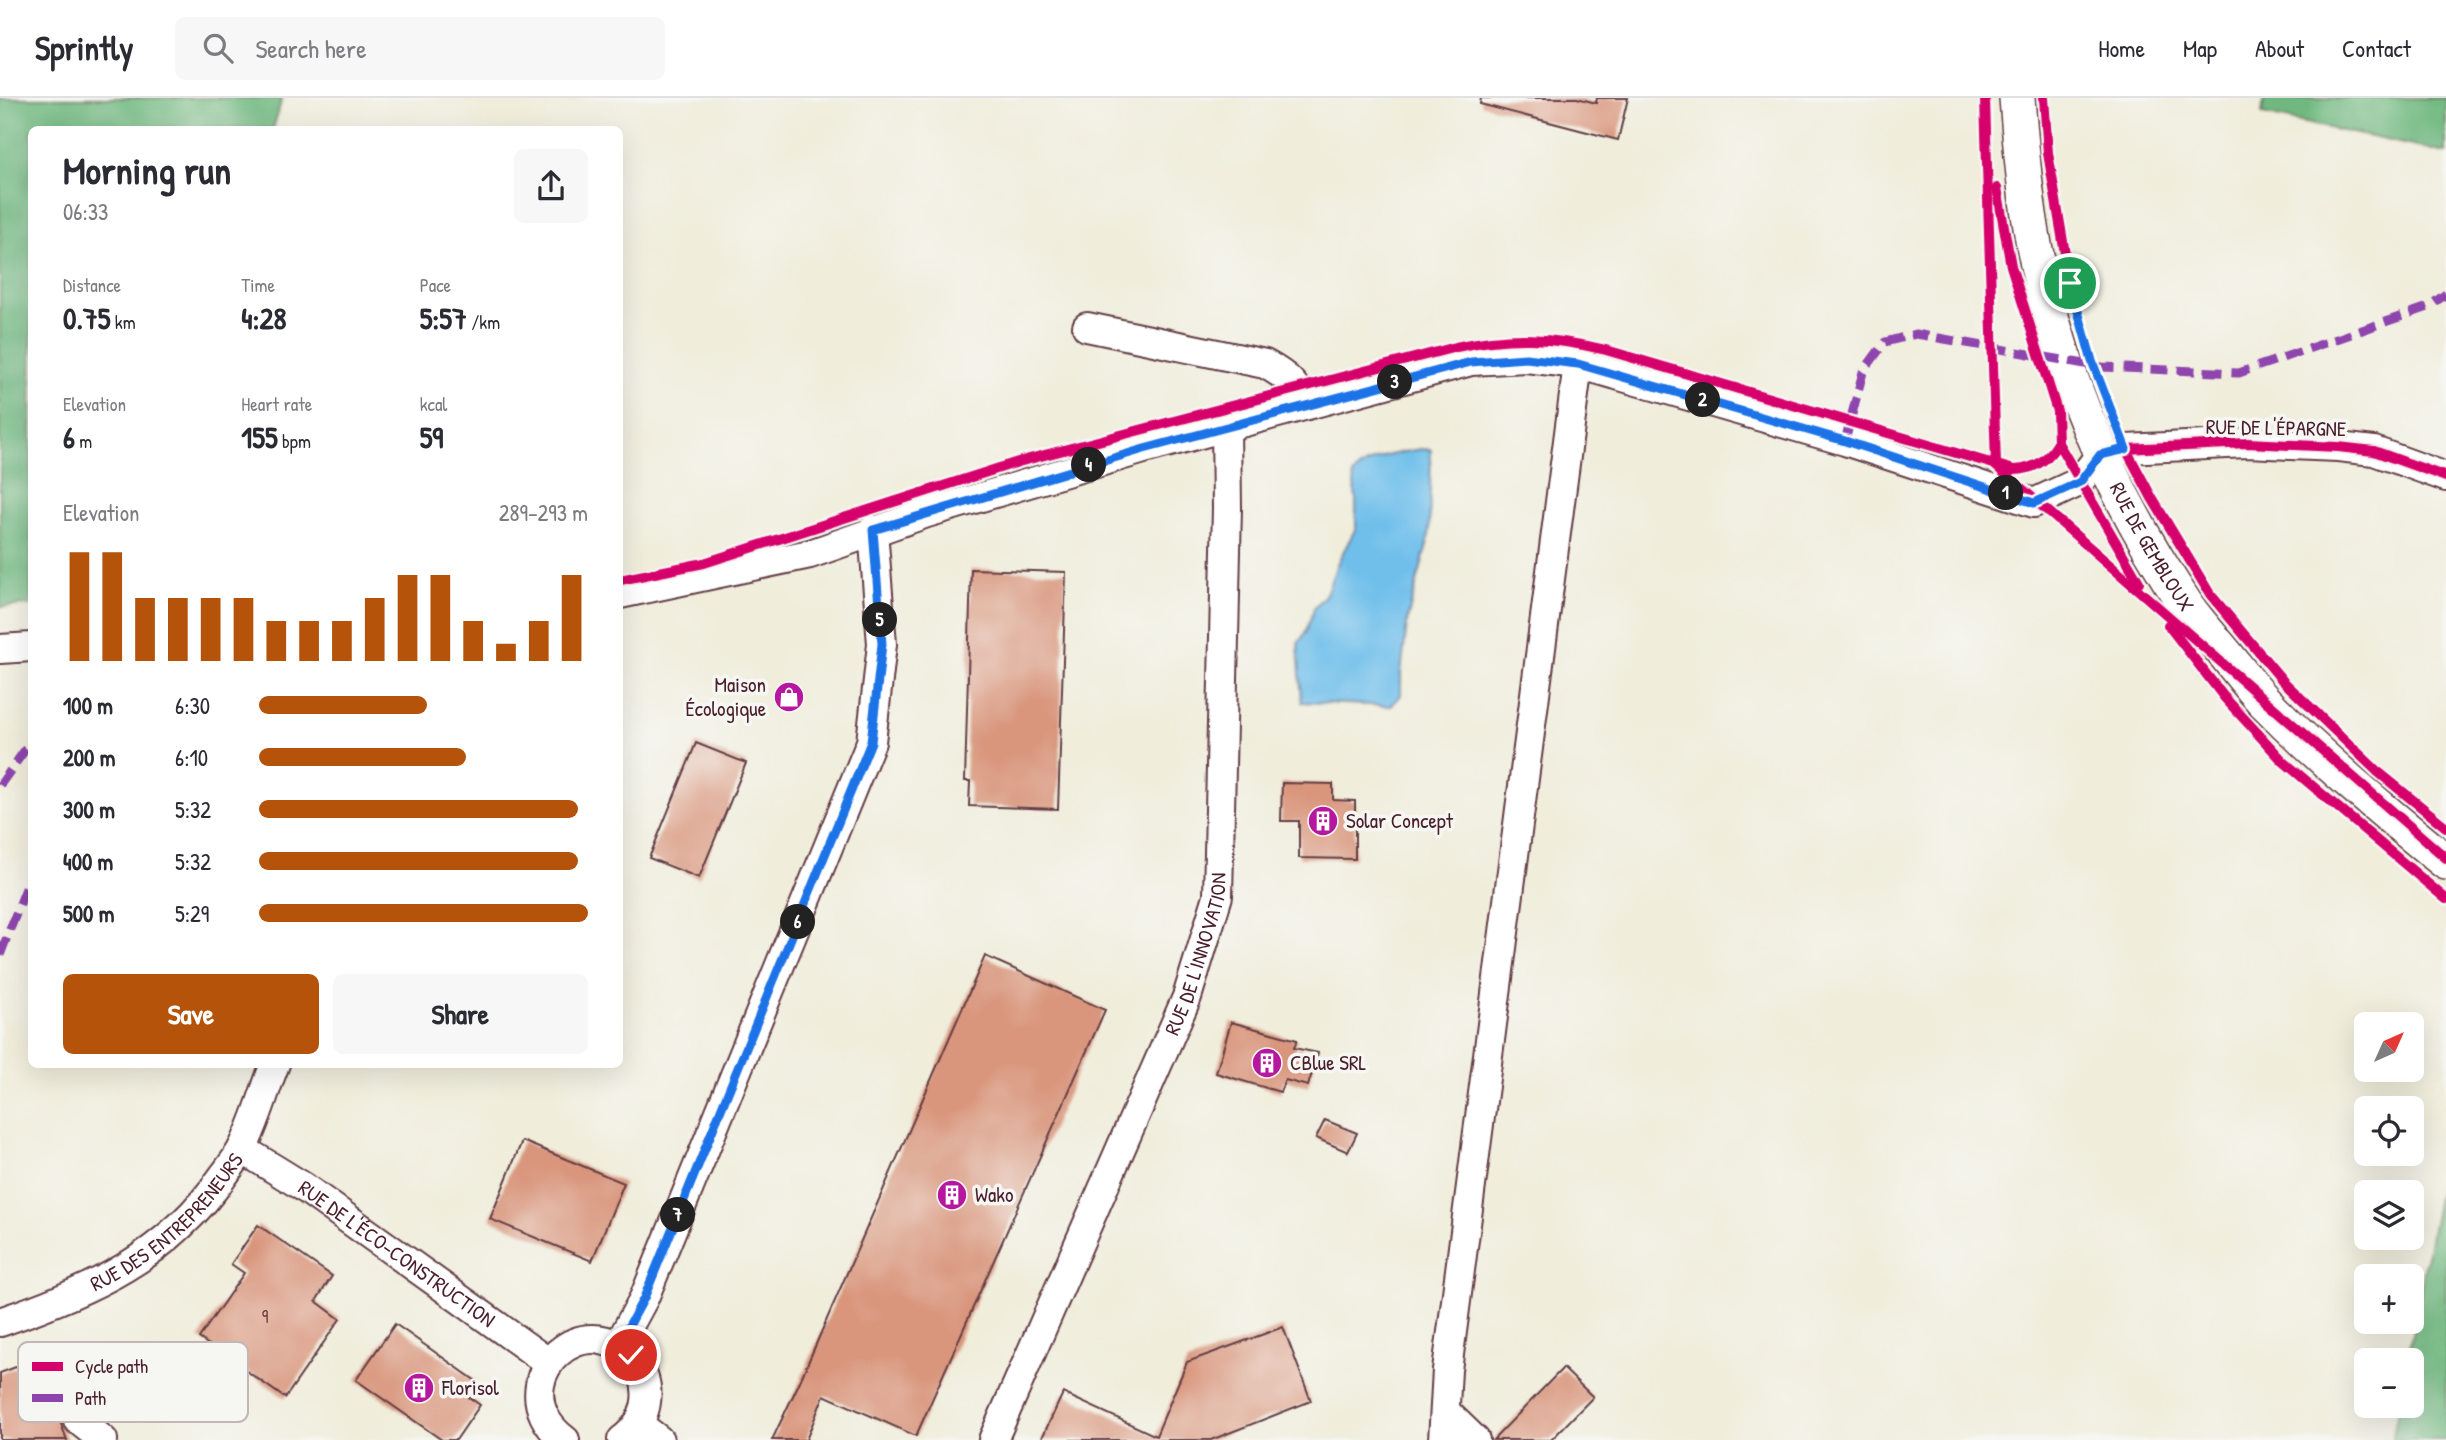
<!DOCTYPE html>
<html lang="en">
<head>
<meta charset="utf-8">
<style>
  body { margin:0; font-family:"Patrick Hand",sans-serif; background:#f7f7f7; color:#2b2b33; height:100vh; display:flex; flex-direction:column; font-size:26px; white-space:nowrap }
  * { box-sizing:border-box; margin:0 }
  p { font-size:23px; color:#7c7c81 }
  .icon { flex:none; width:38px; height:38px; fill:none; stroke:currentColor; stroke-width:2; stroke-linecap:round; stroke-linejoin:round }
  .map { position:relative; flex:1; overflow:hidden }
  .drawer { position:absolute; left:28px; top:28px; width:595px; height:942px; display:flex; flex-direction:column; background:#fff; border-radius:10px; box-shadow:0 7px 28px #0002 }
  .drawer>* { flex:none }
  .needle { width:46px; rotate:45deg }
  .tools { position:absolute; left:2354px; top:914px; display:grid; gap:14px }
  .tools a { display:grid; place-items:center; width:70px; height:70px; border-radius:10px; background:#fff; box-shadow:0 7px 28px #0002; font-size:35px }
  .pin { position:absolute; display:grid; place-items:center; width:60px; height:60px; color:#fff; margin:-30px; border:4px solid #fff; border-radius:50%; box-shadow:0 2px 7px #0007 }
  .km { position:absolute; width:35px; height:35px; margin:-18px; border-radius:50%; background:#222; color:#fff; font-size:19px; line-height:35px; text-align:center }
  .round { display:grid; place-items:center; flex:none; width:74px; height:74px; border-radius:10px; background:#f7f7f7 }
  .headline { display:flex; align-items:center; justify-content:space-between; height:119px; padding:0 35px }
  h1 { font-size:38px; font-weight:700; line-height:52px }
  .figures { display:grid; grid-template-columns:repeat(3,1fr); gap:10px; height:119px; padding:7px 35px }
  .figures div { display:grid; align-content:center }
  .figures b { font-size:30px; font-weight:700 }
  .figures small { font-size:19px; font-weight:400 }
  .figures p { font-size:19px }
  .chart { height:196px; padding:14px 35px }
  .chart p { display:flex; justify-content:space-between }
  .chart svg { width:100%; height:126px; margin-top:7px; stroke:#b45309; stroke-width:6 }
  .cta { display:flex; gap:14px; margin-top:auto; padding:14px 35px }
  .cta a { flex:1; height:80px; border-radius:10px; background:#b45309; color:#fff; font-size:28px; font-weight:700; line-height:80px; text-align:center }
  .cta a+a { background:#f7f7f7; color:#2b2b33 }
  ul { padding:0 35px; list-style:none; font-size:23px }
  li { display:grid; grid-template-columns:112px 84px 1fr; align-items:center; height:52px }
  li i { height:18px; border-radius:9px; background:#b45309 }
  header { display:flex; align-items:center; gap:42px; box-sizing:border-box; height:98px; padding:0 35px; background:#fff; border-bottom:2px solid #e1e1e2 }
  header strong { font-size:33px }
  nav { display:flex; gap:38px; margin-inline-start:auto; font-size:24px }
  .search { width:490px; height:63px; background:#f7f7f7; display:flex; align-items:center; gap:18px; box-sizing:border-box; padding:0 24px; border-radius:10px; color:#7c7c81; font-size:26px }
  .map>svg:first-child { display:block }
</style>
</head>
<body>
<header>
<strong>Sprintly</strong>
<div class="search"><svg class="icon" aria-label="search" viewBox="0 0 24 24"><circle cx="10" cy="10" r="6"/><path d="M15 15l6 6"/></svg>Search here</div>
<nav><a>Home</a><a>Map</a><a>About</a><a>Contact</a></nav>
</header>
<div class="map">
<svg width="2446" height="1342" viewBox="0 0 2446 1342">
  <rect width="100%" height="100%" fill="#f6f6f2"/>
  <filter id="ink" filterUnits="userSpaceOnUse"><feTurbulence type="fractalNoise" baseFrequency=".0143" numOctaves="2"/><feDisplacementMap in="SourceGraphic" scale="14" xChannelSelector="R" yChannelSelector="G"/><feConvolveMatrix kernelMatrix="1 2 1 2 8 2 1 2 1" color-interpolation-filters="sRGB"/></filter>
  <filter id="wash" filterUnits="userSpaceOnUse"><feTurbulence type="fractalNoise" baseFrequency=".00686" numOctaves="4" result="noise"/><feDisplacementMap in="SourceGraphic" scale="28" xChannelSelector="R" yChannelSelector="G"/><feGaussianBlur stdDeviation="1.57" result="paint"/><feColorMatrix in="noise" values="0 0 0 0 0 0 0 0 0 0 0 0 0 0 0 0 0 1.4 0 .05"/><feComposite in="paint" operator="in"/></filter>
  <g filter="url(#wash)">
    <rect width="100%" height="100%" fill="#f0eddb"/>
    <g fill="#70b87f" stroke="#5d6c55" stroke-width="2">
      <polygon points="0,0 282,0 273,31 32,32 31,507 0,509"/>
      <polygon points="2264,0 2446,0 2446,55 2262,16"/>
      <polygon points="2446,1057 2446,1342 2392,1342 2399,1307 2412,1307 2412,1262 2407,1262"/>
    </g>
    <path fill="#70bfeb" stroke="#5d6f8b" stroke-width="2" d="M1421,351L1431,352L1429,439L1408,518L1401,575V597L1391,608L1302,604L1298,546L1306,534L1314,510L1326,496L1338,464L1356,430V401L1353,377C1368,359 1398,355 1421,351Z"/>
    <g id="blocks">
      <g fill="#d9967d">
        <polygon points="1481,0 1577,0 1596,5 1597,0 1628,0 1618,42 1480,6"/>
        <polygon points="971,471 1066,474 1058,711 969,708 970,683 965,683"/>
        <polygon points="696,645 746,665 699,780 649,760"/>
        <polygon points="1282,685 1333,686 1333,702 1355,703 1355,761 1299,760 1299,723 1281,723"/>
        <polygon points="985,858 1105,912 916,1338 824,1297 806,1342 772,1342 800,1283"/>
        <polygon points="1231,924 1297,942 1294,950 1318,955 1308,988 1285,982 1280,994 1216,975"/>
        <polygon points="1325,1022 1357,1035 1348,1054 1316,1040"/>
        <polygon points="522,1043 624,1085 592,1163 490,1121"/>
        <polygon points="258,1127 332,1178 316,1203 340,1221 285,1300 199,1240 244,1175 231,1166"/>
        <polygon points="395,1226 476,1283 466,1297 480,1307 456,1342 442,1342 356,1282"/>
        <polygon points="1283,1229 1311,1303 1211,1342 1041,1342 1063,1295 1156,1338 1187,1264"/>
        <polygon points="37,1261 67,1342 0,1342 0,1275"/>
        <polygon points="1563,1270 1593,1299 1551,1342 1493,1342"/>
      </g>
    </g>
  </g>
  <g filter="url(#ink)">
    <use href="#blocks" fill-opacity="0" stroke="#633e45" stroke-width="2"/>
    <g fill="none" stroke-linecap="round" stroke-linejoin="round">
      <g stroke="#633e45" stroke-width="32">
        <g id="minor">
          <path d="M1087,229L1265,266C1287,278 1294,285 1306,307"/>
          <polyline points="620,496 810,456 927,415 1144,351 1471,263 1526,260 1578,266 1845,343 2034,405 2079,384 2100,357 2126,351 2247,345 2338,349 2374,353 2446,379"/>
          <polyline points="0,551 32,549"/>
          <path id="s1" d="M242,1051L302,1088L549,1265"/>
          <path id="s2" d="M0,1224C91,1193 167,1159 224,1077C230,1069 237,1060 242,1051C256,1025 264,993 275,966"/>
          <polyline points="618,1248 644,1200 871,644 882,546 873,432"/>
          <polyline points="1445,1313 1475,1342"/>
          <polyline points="78,1322 103,1342"/>
          <polyline points="638,1326 659,1342"/>
          <path d="M565,1342C547,1329 536,1309 540,1287C542,1274 549,1263 558,1255C613,1207 685,1294 622,1342"/>
          <path id="s3" d="M993,1342L1187,899L1218,798L1227,410L1226,329"/>
          <polyline points="1443,1342 1447,1272 1578,266"/>
        </g>
      </g>
      <g stroke="#633e45" stroke-width="38">
        <g id="major">
          <path id="s4" d="M2017,0C2022,65 2028,130 2044,193C2073,307 2122,412 2187,509C2199,526 2214,542 2227,558C2239,573 2251,589 2264,603C2321,661 2383,713 2446,764"/>
        </g>
      </g>
      <use href="#minor" stroke="#fff" stroke-width="28"/>
      <use href="#major" stroke="#fff" stroke-width="35"/>
      <g stroke="#8e44ad" stroke-width="9" stroke-dasharray="18 9" stroke-linecap="butt">
        <polyline points="1845,343 1863,274 1885,244 1916,236 2102,269 2239,275 2428,209 2446,196"/>
        <polyline points="0,687 32,642"/>
        <polyline points="0,857 32,775"/>
      </g>
      <g stroke="#f6f6f2" stroke-width="15">
        <g id="cycleway">
          <polyline points="1985,0 1996,368 2446,760"/>
          <polyline points="2044,0 2048,55 2070,185 2092,263 2121,342 2152,400 2210,496 2283,583 2377,673 2446,729"/>
          <polyline points="1997,90 2011,168 2057,313 2058,345 2139,484"/>
          <polyline points="2079,384 2100,357 2126,351 2247,345 2338,349 2374,353 2446,379"/>
          <path d="M620,482L704,465L1018,364L1456,249C1510,237 1552,239 1606,252L2014,372C2034,372 2048,362 2058,345"/>
          <polyline points="2168,527 2224,599 2283,663 2446,801"/>
        </g>
      </g>
      <use href="#cycleway" stroke="#d6006c" stroke-width="10"/>
    </g>
  </g>
  <g fill="none" stroke-linecap="round" stroke-linejoin="round" filter="url(#ink)">
    <g stroke="#fff" stroke-width="14">
      <polyline id="route" points="631,1257 618,1248 644,1200 871,644 882,546 873,432 1144,351 1471,264 1526,260 1578,266 1845,343 2034,405 2080,384 2100,357 2126,351 2092,263 2070,185"/>
    </g>
    <use href="#route" stroke="#1a73e8" stroke-width="9"/>
  </g>
  <defs>
    <g id="shop-disc" transform="scale(1.575)"><circle r="9.5" fill="#b5179e" stroke="#f6f6f2"/><path d="M-5-2.5h2.3a2.7 3.5 0 0 1 5.4 0H5L5.5 6h-11ZM-1.5-2.5h3a1.5 2.3 0 0 0-3 0Z" fill="#fff"/></g>
    <g id="building-disc" transform="scale(1.575)"><circle r="9.5" fill="#b5179e" stroke="#f6f6f2"/><path d="M-4-6H4V6H1V3H-1V6H-4ZM-2.5-4.3h1.7v1.8h-1.7ZM.8-4.3h1.7v1.8H.8ZM-2.5-1h1.7V.8h-1.7ZM.8-1h1.7V.8H.8Z" fill="#fff"/></g>
  </defs>
  <g fill-rule="evenodd">
    <use href="#shop-disc" x="789" y="599"/>
    <use href="#building-disc" x="1323" y="723"/>
    <use href="#building-disc" x="1267" y="965"/>
    <use href="#building-disc" x="952" y="1097"/>
    <use href="#building-disc" x="419" y="1290"/>
  </g>
  <g text-anchor="middle" stroke-width="7" stroke-linejoin="round" paint-order="stroke">
    <g font-size="18" fill="#6e3d40">
      <text x="265" y="1225">9</text>
    </g>
    <g font-size="21" fill="#4a1f2b" stroke="#f6f6f2">
      <text transform="translate(2276 330) rotate(1)" y="7">RUE DE L'ÉPARGNE</text>
      <text dy="7" stroke="none"><textPath href="#s4" startOffset="474">RUE DE GEMBLOUX</textPath></text>
      <text dy="7" stroke="none"><textPath href="#s3" startOffset="528">RUE DE L'INNOVATION</textPath></text>
      <text dy="7" stroke="none"><textPath href="#s2" startOffset="198">RUE DES ENTREPRENEURS</textPath></text>
      <text dy="7" stroke="none"><textPath href="#s1" startOffset="187">RUE DE L'ÉCO-CONSTRUCTION</textPath></text>
    </g>
    <g font-size="21" fill="#4a1f2b" stroke="#f6f6f2" text-anchor="start">
      <text x="766" y="594" text-anchor="end">Maison<tspan x="766" dy="24">Écologique</tspan></text>
      <text x="1346" y="730">Solar Concept</text>
      <text x="1290" y="972">CBlue SRL</text>
      <text x="975" y="1104">Wako</text>
      <text x="442" y="1297">Florisol</text>
    </g>
  </g>
  <rect x="18" y="1244" width="230" height="80" rx="10" fill="#f6f6f2" stroke="#c2b6b6" stroke-width="2"/>
  <rect x="32" y="1264" width="31" height="9" fill="#d6006c"/>
  <rect x="32" y="1296" width="31" height="8" fill="#8e44ad"/>
  <g font-size="19" fill="#4a1f2b">
    <text x="75" y="1275">Cycle path</text>
    <text x="75" y="1307">Path</text>
  </g>
</svg>
<div class="tools">
<a><svg class="needle" viewBox="-14 -14 28 28"><path d="M0-13l5 13h-10z" fill="#e53935"/><path d="M0 13l5-13h-10z" fill="#7c7c81"/></svg></a>
<a><svg class="icon" aria-label="locate" viewBox="0 0 24 24"><circle cx="12" cy="12" r="6"/><path d="M12 2v4M12 18v4M2 12h4M18 12h4"/></svg></a>
<a><svg class="icon" aria-label="layers" viewBox="0 0 24 24"><path d="M12 4l9 5-9 5-9-5zM3 14l9 5 9-5"/></svg></a>
<a>+</a>
<a>−</a>
</div>
<div class="pin" style="left:2070px;top:185px;background:#1e9e55"><svg class="icon" aria-label="arrive" viewBox="0 0 24 24"><path d="M6 21V4h12l-3 4 3 4H6"/></svg></div>
<div class="pin" style="left:631px;top:1257px;background:#d93025"><svg class="icon" aria-label="check" viewBox="0 0 24 24"><path d="M5 12l5 5 9-10"/></svg></div>
<b class="km" style="left:2006px;top:395px">1</b>
<b class="km" style="left:1703px;top:302px">2</b>
<b class="km" style="left:1395px;top:284px">3</b>
<b class="km" style="left:1089px;top:367px">4</b>
<b class="km" style="left:880px;top:522px">5</b>
<b class="km" style="left:798px;top:824px">6</b>
<b class="km" style="left:678px;top:1117px">7</b>
<section class="drawer">
<div class="headline"><div><h1>Morning run</h1><p>06:33</p></div><a class="round"><svg class="icon" aria-label="share" viewBox="0 0 24 24"><path d="M12 15V3M7 8l5-5 5 5M5 13v7h14v-7"/></svg></a></div>
<div class="figures">
<div><p>Distance</p><b>0.75<small> km</small></b></div>
<div><p>Time</p><b>4:28</b></div>
<div><p>Pace</p><b>5:57<small> /km</small></b></div>
</div>
<div class="figures">
<div><p>Elevation</p><b>6<small> m</small></b></div>
<div><p>Heart rate</p><b>155<small> bpm</small></b></div>
<div><p>kcal</p><b>59</b></div>
</div>
<div class="chart"><p><span>Elevation</span>289–293 m</p>
<svg viewBox="0 0 160 44" preserveAspectRatio="none"><path d="M5 44V6M15 44V6M25 44V22M35 44V22M45 44V22M55 44V22M65 44V30M75 44V30M85 44V30M95 44V22M105 44V14M115 44V14M125 44V30M135 44V38M145 44V30M155 44V14"/></svg>
</div>
<ul>
<li><b>100 m</b>6:30<i style="width:51%"></i></li>
<li><b>200 m</b>6:10<i style="width:63%"></i></li>
<li><b>300 m</b>5:32<i style="width:97%"></i></li>
<li><b>400 m</b>5:32<i style="width:97%"></i></li>
<li><b>500 m</b>5:29<i style="width:100%"></i></li>
</ul>
<div class="cta"><a>Save</a><a>Share</a></div>
</section>
</div>
</body>
</html>
